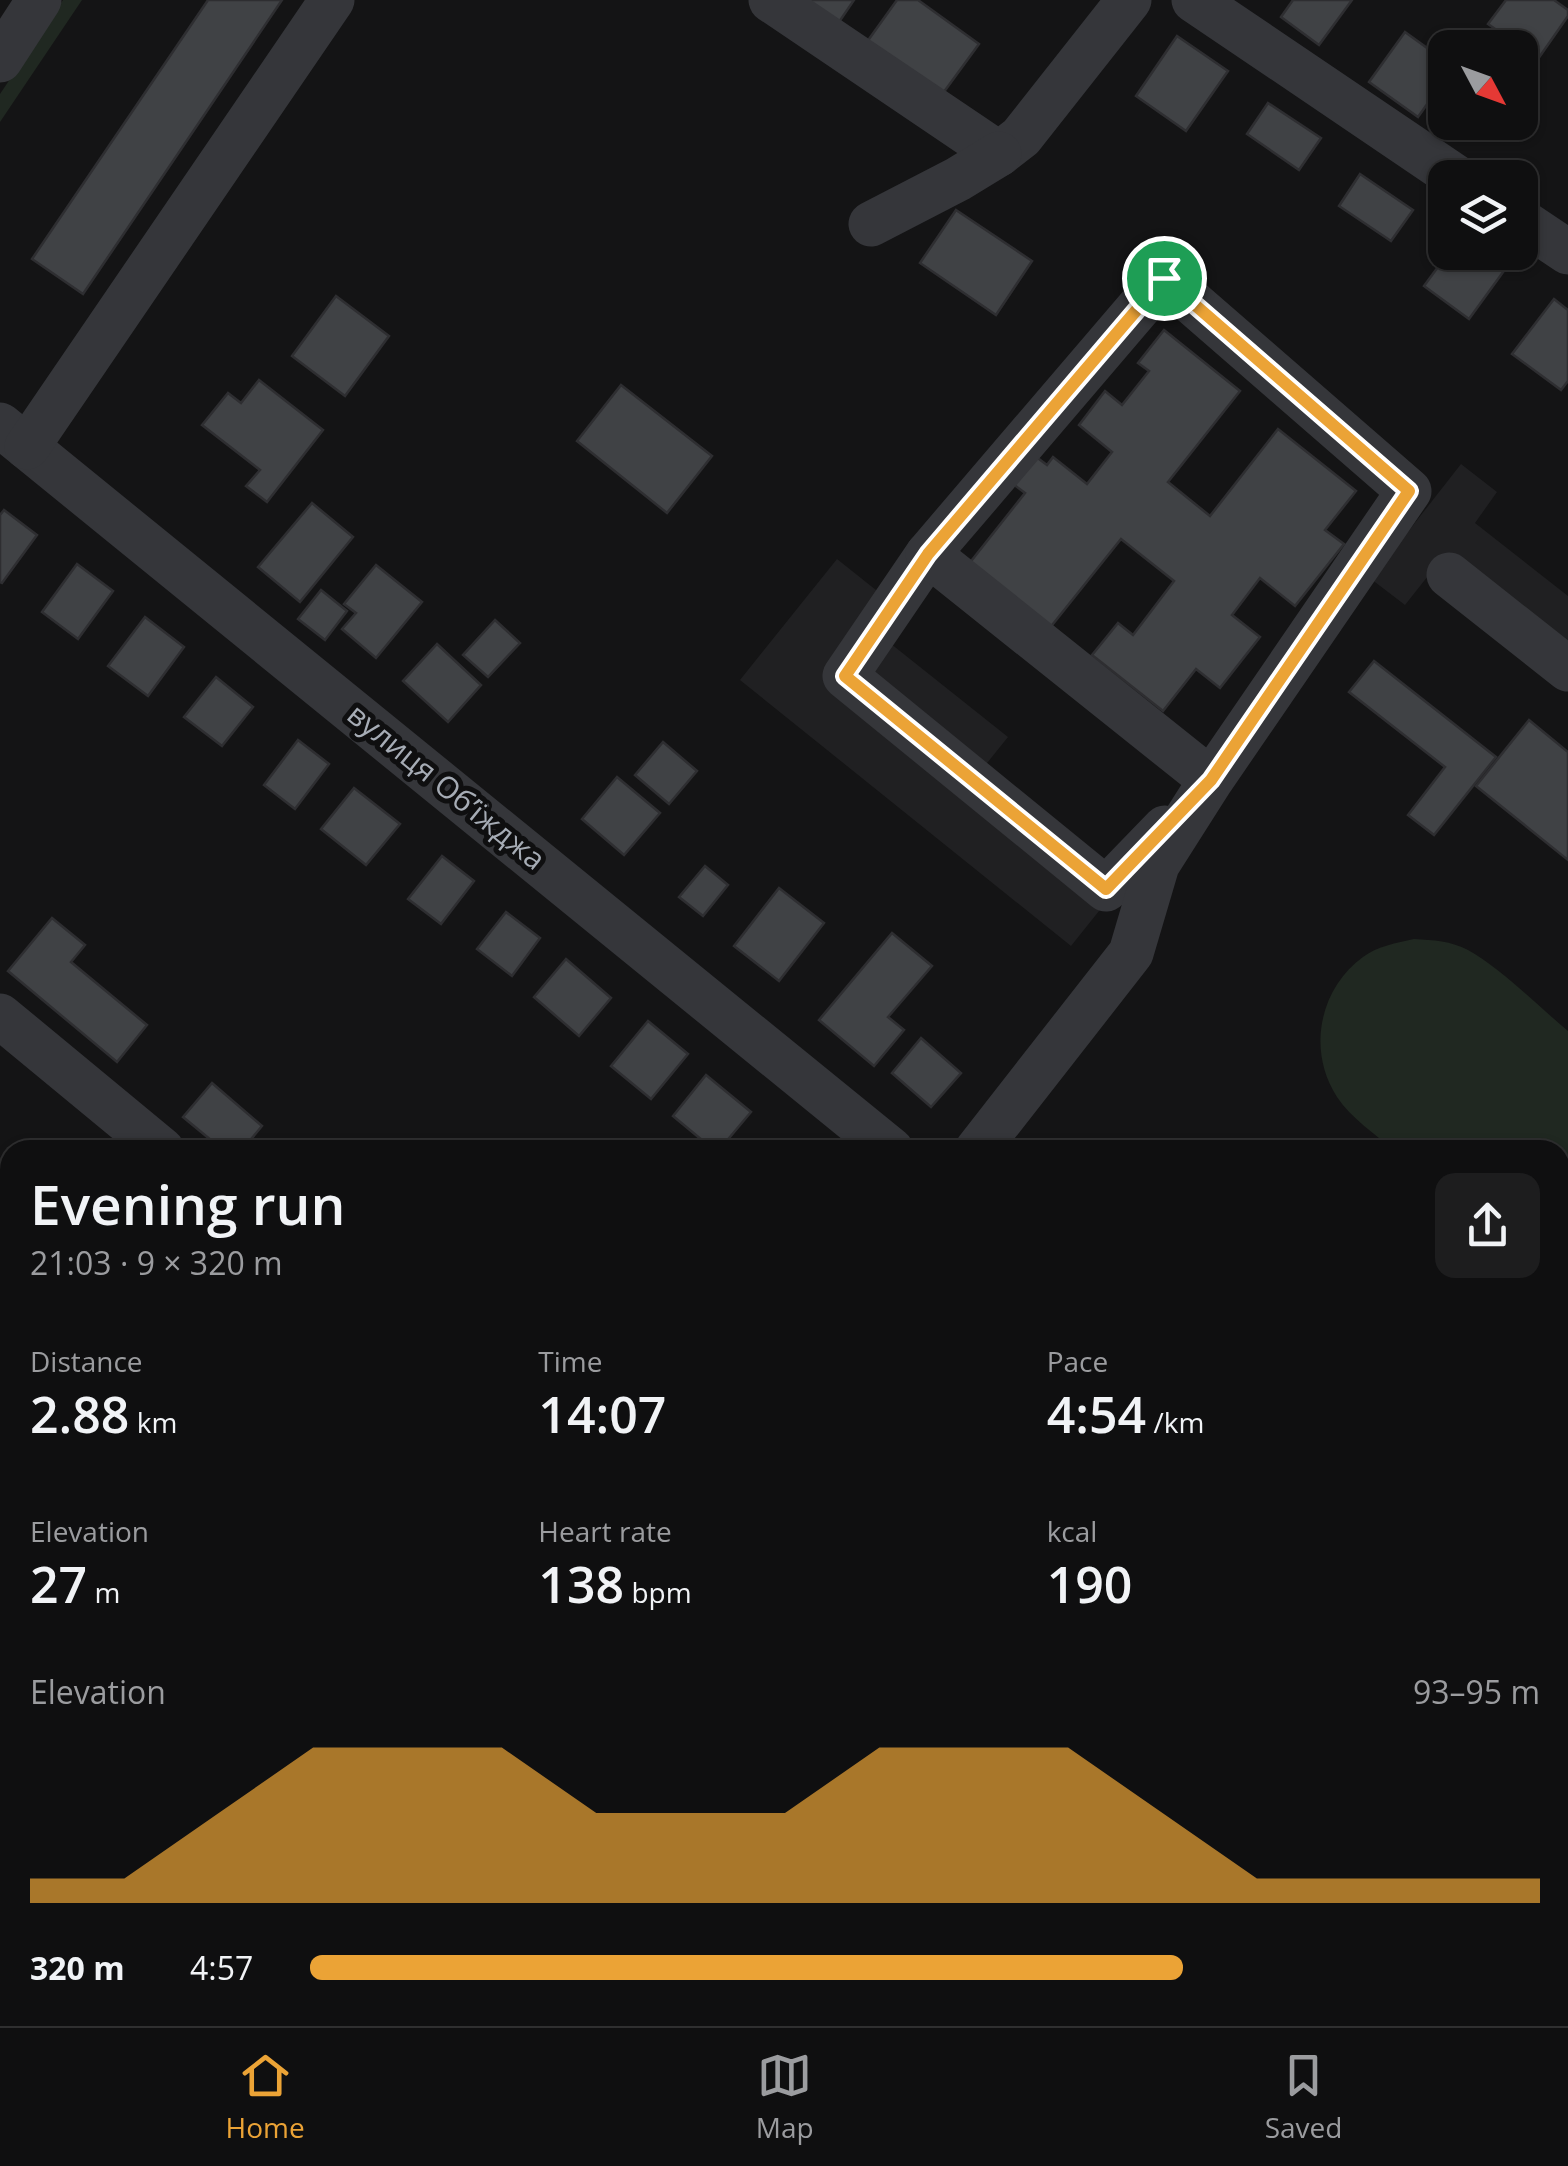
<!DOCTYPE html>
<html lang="en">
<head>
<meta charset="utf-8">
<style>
  body { margin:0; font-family:"Open Sans",sans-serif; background:#1d1d1e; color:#f1f3f6; height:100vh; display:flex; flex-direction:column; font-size:38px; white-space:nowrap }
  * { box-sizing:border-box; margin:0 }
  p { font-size:32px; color:#9b9c9f }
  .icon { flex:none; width:55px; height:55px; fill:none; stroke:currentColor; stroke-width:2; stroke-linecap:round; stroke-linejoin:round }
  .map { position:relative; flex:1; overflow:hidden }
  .sheet { position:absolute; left:0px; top:1140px; width:1570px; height:888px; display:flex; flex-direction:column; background:#0f0f10; border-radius:30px 30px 0 0; box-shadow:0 2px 8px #0004,0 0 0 2px #2f2f30 }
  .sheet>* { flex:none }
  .needle { width:65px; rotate:131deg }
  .controls { position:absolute; left:1428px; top:30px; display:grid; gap:20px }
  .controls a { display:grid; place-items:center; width:110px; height:110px; border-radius:20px; background:#0f0f10; box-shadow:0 2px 8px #0004,0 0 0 2px #2f2f30; font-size:50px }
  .pin { position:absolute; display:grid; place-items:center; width:85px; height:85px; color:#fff; margin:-42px; border:5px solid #fff; border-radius:50%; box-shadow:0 2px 10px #0007 }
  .round { display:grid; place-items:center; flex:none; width:105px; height:105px; border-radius:20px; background:#1d1d1e }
  .head { display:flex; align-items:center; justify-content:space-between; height:170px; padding:0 30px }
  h1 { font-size:55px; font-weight:600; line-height:75px }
  .stats { display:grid; grid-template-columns:repeat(3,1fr); gap:15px; height:170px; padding:10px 30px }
  .stats div { display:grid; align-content:center }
  .stats b { font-size:50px; font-weight:600 }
  .stats small { font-size:28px; font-weight:400 }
  .stats p { font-size:28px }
  .chart { height:280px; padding:20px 30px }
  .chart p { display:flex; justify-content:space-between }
  .chart svg { width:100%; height:180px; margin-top:10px; fill:#eba336; opacity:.7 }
  ul { padding:0 30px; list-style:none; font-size:32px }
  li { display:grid; grid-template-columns:160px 120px 1fr; align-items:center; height:75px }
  li i { height:25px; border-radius:12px; background:#eba336 }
  .tab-bar { display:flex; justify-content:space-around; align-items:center; height:140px; border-top:2px solid #2f2f30; background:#0f0f10; font-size:28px; color:#9b9c9f }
  .tab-bar a { display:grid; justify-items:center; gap:5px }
  .tab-bar .current { color:#eba336 }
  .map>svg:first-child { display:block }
</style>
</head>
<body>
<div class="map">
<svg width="1568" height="2026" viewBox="0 0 1568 2026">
  <rect width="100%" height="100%" fill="#141415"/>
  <g fill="#202022">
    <polygon points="1461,464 1497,492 1475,523 1568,596 1568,654 1443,557 1405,605 1371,579"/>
    <polygon points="837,559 886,598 866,624 1008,737 967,788 1107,901 1071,946 740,680"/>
    <polygon points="1568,1515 1568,1625 1560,1618 1560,1525"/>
  </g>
  <g fill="#202821">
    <polygon points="63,0 82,0 0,122 0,94"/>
    <path d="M1414,939C1433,940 1451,941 1468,950C1502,969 1538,1006 1568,1031V1298L1560,1291V1150H1394C1375,1134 1351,1118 1337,1097C1307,1051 1319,989 1363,957C1378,946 1396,943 1414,939Z"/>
  </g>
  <g fill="#404245" stroke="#2e2e31" stroke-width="2.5">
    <polygon points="208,0 282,0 83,294 32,259"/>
    <polygon points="802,0 854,0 837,25"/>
    <polygon points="897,0 918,0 979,44 938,100 864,46"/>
    <polygon points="1293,0 1352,0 1319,45 1281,17"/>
    <polygon points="1506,0 1554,0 1568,10 1568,16 1538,59 1488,24"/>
    <polygon points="1405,32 1445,61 1445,79 1418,117 1369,82"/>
    <polygon points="1177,36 1228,71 1186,131 1136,96"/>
    <polygon points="1268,103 1321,138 1299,170 1247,134"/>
    <polygon points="1360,174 1413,210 1391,241 1339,206"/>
    <polygon points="956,210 1032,261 996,315 920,263"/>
    <polygon points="1449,252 1484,252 1506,268 1469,319 1424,286"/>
    <polygon points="336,296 389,336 345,396 292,356"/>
    <polygon points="1554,299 1568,310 1568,381 1561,390 1512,354"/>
    <polygon points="1164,330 1240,391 1168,482 1210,516 1278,429 1356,491 1325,530 1344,544 1295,606 1260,578 1232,615 1260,637 1220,688 1196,669 1163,711 1092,655 1118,623 1133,635 1174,581 1121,539 1049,629 968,565 1025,493 1013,484 1035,456 1047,465 1053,457 1087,484 1112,452 1079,425 1105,391 1122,405 1149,371 1138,363"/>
    <polygon points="259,380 323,430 267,502 246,486 260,470 202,425 228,393 241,403"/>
    <polygon points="621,385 712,456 667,513 577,441"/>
    <polygon points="312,503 353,537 300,602 258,567"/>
    <polygon points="4,510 37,535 2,583 0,582 0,515"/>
    <polygon points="77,564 113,591 78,639 42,612"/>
    <polygon points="376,565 422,602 376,658 342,629 356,613 344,604"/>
    <polygon points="321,590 347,611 325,640 298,619"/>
    <polygon points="145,617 184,647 148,696 108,666"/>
    <polygon points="495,620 520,643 488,677 463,655"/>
    <polygon points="437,644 481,685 448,722 403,681"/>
    <polygon points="1374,661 1496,757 1434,835 1408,815 1445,767 1349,692"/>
    <polygon points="216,677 253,707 222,746 184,717"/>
    <polygon points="1529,720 1568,752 1568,860 1476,786"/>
    <polygon points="298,740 329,764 295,809 264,785"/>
    <polygon points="663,742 697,771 669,804 635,775"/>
    <polygon points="617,777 660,813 624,855 582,819"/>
    <polygon points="354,788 400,824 366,865 321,829"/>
    <polygon points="442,856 474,881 441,924 408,899"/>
    <polygon points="705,866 728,885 703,916 679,897"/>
    <polygon points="779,888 824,923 779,981 734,946"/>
    <polygon points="506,912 540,938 512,976 477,949"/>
    <polygon points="52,918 85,945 71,962 147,1025 117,1062 8,971"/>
    <polygon points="892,933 932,966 888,1017 904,1030 874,1066 819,1020"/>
    <polygon points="566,959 611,998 579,1036 534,997"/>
    <polygon points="648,1021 688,1054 651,1099 611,1066"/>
    <polygon points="921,1038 961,1073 931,1107 892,1073"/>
    <polygon points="706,1075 751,1112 719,1150 714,1150 673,1116"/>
    <polygon points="212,1083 262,1126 242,1150 223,1150 183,1117"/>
    <polygon points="0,1211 10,1218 10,1249 0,1262"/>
    <polygon points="10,1443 10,1507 0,1500 0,1456"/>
    <polygon points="1560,1478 1568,1484 1568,1503 1560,1512"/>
    <polygon points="1560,1764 1568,1770 1568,1802 1560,1812"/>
    <polygon points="0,1794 10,1802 10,1911 0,1903"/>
    <polygon points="146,2018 254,2018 257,2020 252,2026 157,2026"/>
    <polygon points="646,2018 688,2018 680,2026 655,2026"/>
    <polygon points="906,2018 963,2018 966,2020 961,2026 899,2026"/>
    <polygon points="1060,2018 1094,2018 1087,2026 1052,2026"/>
  </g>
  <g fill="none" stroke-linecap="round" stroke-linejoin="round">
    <g stroke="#35363a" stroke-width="45">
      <polyline points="771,0 999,154 1021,137 1129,0"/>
      <polyline points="1194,0 1457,178"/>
      <polyline points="0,60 39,0"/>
      <polyline points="1520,220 1568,252"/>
      <polyline points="871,224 958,179 999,154"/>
      <polyline points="0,425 891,1150"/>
      <polyline points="27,447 332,0"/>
      <polyline points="928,554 845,676 1106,889 1165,828"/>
      <polyline points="1449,575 1568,669"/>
      <polyline points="0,1016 162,1150"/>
      <polyline points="977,1150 1131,953 1157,865 1211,780 1409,491 1164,278 928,554 1211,780"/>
      <polyline points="0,1362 10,1371"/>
      <polyline points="1560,1681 1568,1688"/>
      <polyline points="790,2018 800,2026"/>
      <polyline points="1210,2018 1221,2026"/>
      <polyline points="1168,2026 1175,2018"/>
    </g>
  </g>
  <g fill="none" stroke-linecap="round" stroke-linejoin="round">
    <g stroke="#fff" stroke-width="20">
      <polygon id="route" points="1164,278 1409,491 1211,780 1106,889 845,676 928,554"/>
    </g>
    <use href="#route" stroke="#eba336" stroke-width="12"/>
  </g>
  <g text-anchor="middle" stroke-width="10" stroke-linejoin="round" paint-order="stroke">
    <g font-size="30" fill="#a6acb5" stroke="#0f0f10">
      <text transform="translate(446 787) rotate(39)" y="10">вулиця Обʼїжджа</text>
    </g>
  </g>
</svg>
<div class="controls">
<a><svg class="needle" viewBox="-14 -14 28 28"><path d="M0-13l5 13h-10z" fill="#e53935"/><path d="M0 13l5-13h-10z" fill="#9b9c9f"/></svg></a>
<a><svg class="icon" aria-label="layers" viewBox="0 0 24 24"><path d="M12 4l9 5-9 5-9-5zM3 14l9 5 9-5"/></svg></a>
</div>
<div class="pin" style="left:1164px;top:278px;background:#1e9e55"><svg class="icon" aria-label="arrive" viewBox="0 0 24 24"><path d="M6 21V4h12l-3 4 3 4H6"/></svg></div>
<section class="sheet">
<div class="head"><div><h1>Evening run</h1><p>21:03 · 9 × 320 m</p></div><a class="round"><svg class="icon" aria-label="share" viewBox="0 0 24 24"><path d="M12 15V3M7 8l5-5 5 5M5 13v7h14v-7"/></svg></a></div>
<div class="stats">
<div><p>Distance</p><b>2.88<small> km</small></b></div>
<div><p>Time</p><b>14:07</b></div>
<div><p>Pace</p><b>4:54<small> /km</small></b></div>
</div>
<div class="stats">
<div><p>Elevation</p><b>27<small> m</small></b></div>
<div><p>Heart rate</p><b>138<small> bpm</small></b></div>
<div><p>kcal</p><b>190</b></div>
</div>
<div class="chart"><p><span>Elevation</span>93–95 m</p>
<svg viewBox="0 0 160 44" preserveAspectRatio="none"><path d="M0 44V38L10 38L20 22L30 6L40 6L50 6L60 22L70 22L80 22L90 6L100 6L110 6L120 22L130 38L140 38L150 38L160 38V44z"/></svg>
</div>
<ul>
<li><b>320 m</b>4:57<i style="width:71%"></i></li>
</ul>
</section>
</div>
<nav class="tab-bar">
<a class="current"><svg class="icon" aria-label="home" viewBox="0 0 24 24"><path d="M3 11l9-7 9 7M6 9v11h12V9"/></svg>Home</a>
<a><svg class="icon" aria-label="map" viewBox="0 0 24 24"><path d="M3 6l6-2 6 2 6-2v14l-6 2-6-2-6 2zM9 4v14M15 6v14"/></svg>Map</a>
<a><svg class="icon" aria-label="saved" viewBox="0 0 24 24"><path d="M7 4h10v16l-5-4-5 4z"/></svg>Saved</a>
</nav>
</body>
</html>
